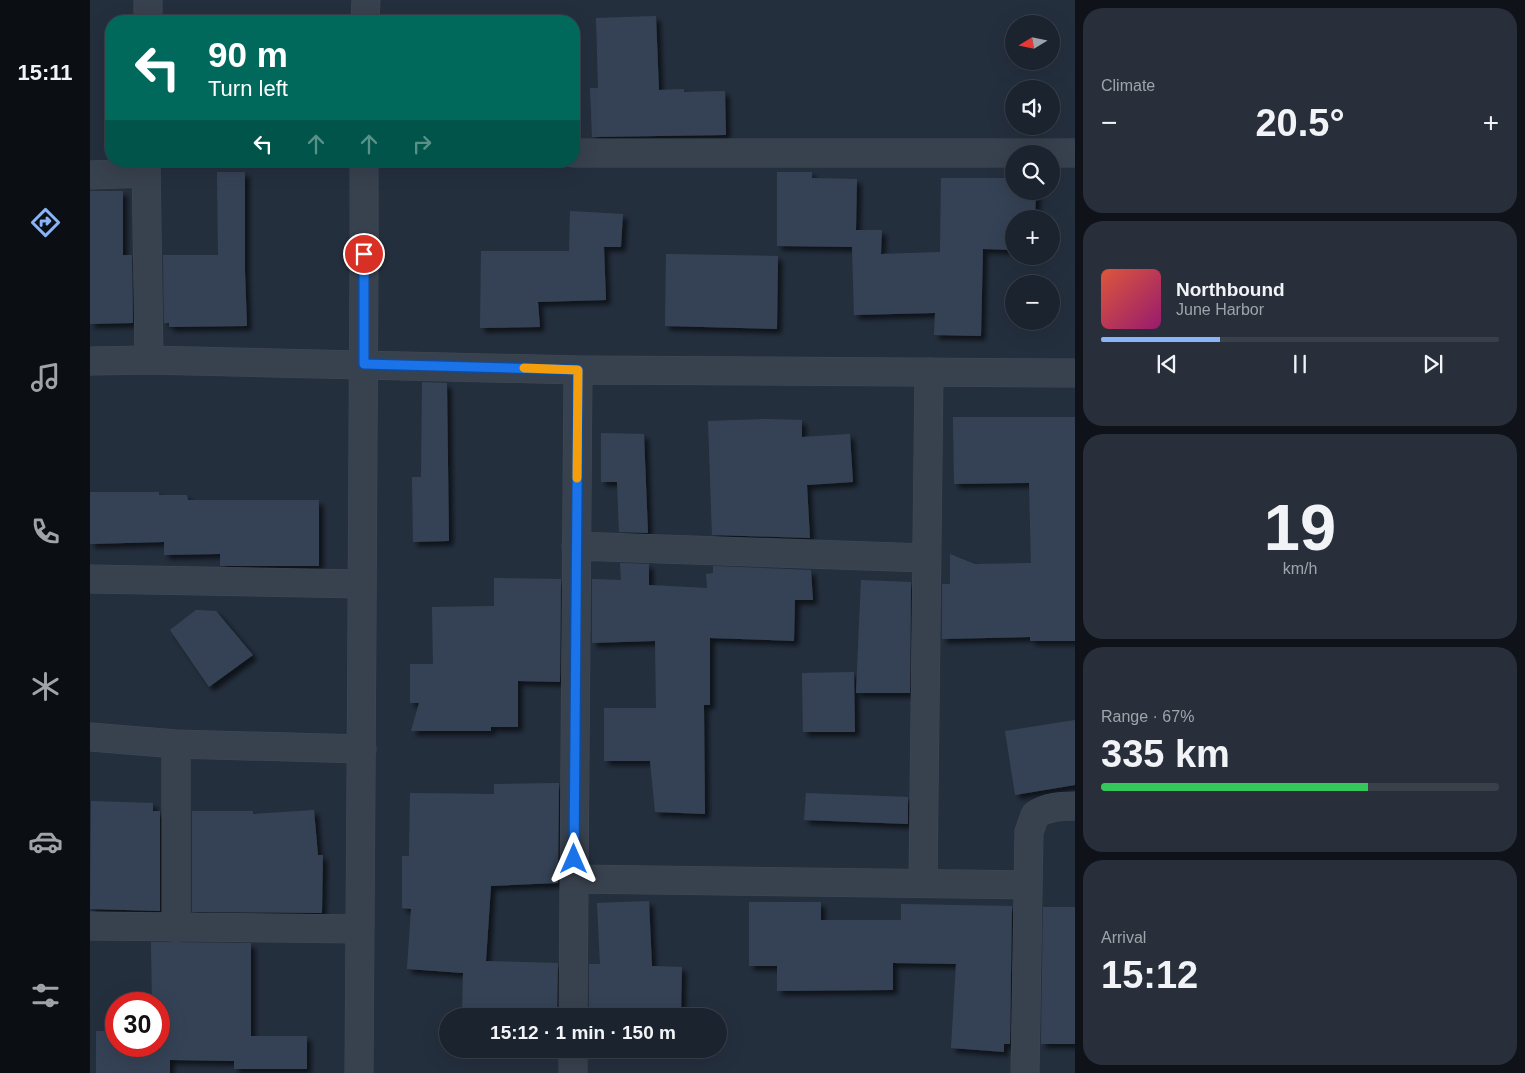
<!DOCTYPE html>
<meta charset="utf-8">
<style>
body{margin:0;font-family:Helvetica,sans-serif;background:#282f3a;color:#f1f3f6;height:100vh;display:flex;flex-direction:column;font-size:19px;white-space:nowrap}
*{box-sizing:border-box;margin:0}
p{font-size:16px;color:#a0a4aa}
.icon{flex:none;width:28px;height:28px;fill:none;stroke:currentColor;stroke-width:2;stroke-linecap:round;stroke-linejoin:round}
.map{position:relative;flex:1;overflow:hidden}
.side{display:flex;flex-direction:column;gap:8px;padding:8px;background:#0f1319;width:450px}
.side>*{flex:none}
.guide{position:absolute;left:15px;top:15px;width:475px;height:152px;border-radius:20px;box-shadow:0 5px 20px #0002,0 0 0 1px #39404a;background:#00695c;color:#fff;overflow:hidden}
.needle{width:32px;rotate:260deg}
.buttons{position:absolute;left:915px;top:15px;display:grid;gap:10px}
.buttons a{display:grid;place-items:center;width:55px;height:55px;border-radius:50%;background:#1b232e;box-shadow:0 5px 20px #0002,0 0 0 1px #39404a;font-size:25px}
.speed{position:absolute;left:15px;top:992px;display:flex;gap:10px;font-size:25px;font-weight:700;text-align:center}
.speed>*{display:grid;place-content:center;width:65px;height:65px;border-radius:50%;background:#1b232e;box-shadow:0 5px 20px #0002,0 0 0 1px #39404a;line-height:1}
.speed .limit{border:8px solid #d22;background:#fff;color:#111}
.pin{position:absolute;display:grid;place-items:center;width:42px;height:42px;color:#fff;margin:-21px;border:2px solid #fff;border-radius:50%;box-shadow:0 1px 5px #0007}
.me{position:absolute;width:55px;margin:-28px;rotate:0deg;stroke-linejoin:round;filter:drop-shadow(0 0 4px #0008)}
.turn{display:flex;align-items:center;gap:18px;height:105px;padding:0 20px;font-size:22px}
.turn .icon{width:65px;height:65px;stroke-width:2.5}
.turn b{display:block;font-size:35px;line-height:42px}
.lanes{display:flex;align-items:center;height:48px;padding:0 20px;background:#0003;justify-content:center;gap:25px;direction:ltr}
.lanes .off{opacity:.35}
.big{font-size:38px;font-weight:600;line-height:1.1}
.side .widget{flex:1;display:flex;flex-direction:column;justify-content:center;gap:8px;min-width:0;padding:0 18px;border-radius:20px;background:#282f3a}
.side .dial{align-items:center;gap:0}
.dial b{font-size:65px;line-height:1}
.song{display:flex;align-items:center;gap:15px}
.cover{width:60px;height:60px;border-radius:8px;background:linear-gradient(135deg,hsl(10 70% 55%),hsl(320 70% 35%))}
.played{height:5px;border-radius:2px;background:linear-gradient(90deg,#8ab4f8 30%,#39404a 30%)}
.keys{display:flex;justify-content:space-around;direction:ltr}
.heat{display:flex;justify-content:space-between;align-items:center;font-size:28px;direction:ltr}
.charge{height:8px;border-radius:4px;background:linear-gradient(90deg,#34c759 67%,#39404a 0)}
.trip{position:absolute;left:349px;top:1008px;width:288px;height:50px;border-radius:25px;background:#1b232e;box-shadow:0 5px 20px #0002,0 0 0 1px #39404a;font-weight:600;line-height:50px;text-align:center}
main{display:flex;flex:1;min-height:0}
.dock{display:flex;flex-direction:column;width:90px;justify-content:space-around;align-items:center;background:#0b0e12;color:#a0a4aa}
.dock .icon{width:35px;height:35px}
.dock .current{color:#8ab4f8}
.dock b{font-size:22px;color:#f1f3f6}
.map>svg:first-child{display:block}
</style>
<main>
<nav class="dock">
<b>15:11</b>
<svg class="icon current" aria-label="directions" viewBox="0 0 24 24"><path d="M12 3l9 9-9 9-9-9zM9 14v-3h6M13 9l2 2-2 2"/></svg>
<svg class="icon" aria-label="music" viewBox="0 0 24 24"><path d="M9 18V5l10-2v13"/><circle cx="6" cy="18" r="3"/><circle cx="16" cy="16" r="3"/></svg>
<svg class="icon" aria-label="phone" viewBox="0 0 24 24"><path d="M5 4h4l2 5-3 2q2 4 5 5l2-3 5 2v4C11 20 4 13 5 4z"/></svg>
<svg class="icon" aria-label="climate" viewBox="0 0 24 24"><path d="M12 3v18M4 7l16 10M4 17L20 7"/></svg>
<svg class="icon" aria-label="car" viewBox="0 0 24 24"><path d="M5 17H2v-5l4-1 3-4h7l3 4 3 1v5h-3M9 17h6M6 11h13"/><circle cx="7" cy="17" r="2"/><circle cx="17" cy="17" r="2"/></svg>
<svg class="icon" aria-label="filters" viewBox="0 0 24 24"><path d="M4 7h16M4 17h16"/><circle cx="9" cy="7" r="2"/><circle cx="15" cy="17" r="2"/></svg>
</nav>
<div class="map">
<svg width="985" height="1073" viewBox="0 0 985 1073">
<defs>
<filter id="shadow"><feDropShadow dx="4.5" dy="4.5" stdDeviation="2.5" flood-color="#0009"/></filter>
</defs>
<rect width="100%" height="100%" fill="#242f3e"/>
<path fill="#364354" filter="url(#shadow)" d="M566 16 569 90 594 89V92L635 91 636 135 502 137 500 88H508L506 18Z
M127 172H155V272L157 326 79 327V323H74L73 255H128Z
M687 172H722V178L767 179 766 230H792L791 254 850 252 851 178H924V191H946L945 219H924V250L893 249 891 336 844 335 845 313 764 315 762 247 687 246Z
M0 191H33V255H42L43 323 0 324Z
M480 211 533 214 531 247H514L516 300 448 302 450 327 390 328 391 251H479Z
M576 254 688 256 687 329 575 326Z
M332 382 357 383 359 541 323 542 322 477H331Z
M863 417H985V641H940V637L852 639V584H860V554L885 564 941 563 939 483 864 484Z
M676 419 712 420V437L760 434 763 482 717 485 720 538 622 535 618 421Z
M511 433 554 434 558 533 529 532 527 482H511Z
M0 492H69V495H97L98 500H229V566H130V554L74 555V542L0 544Z
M530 563 559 564V585L617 588 616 574 623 573V566L721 570 723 600H705L704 641 620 638V705H614L615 814 565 812 560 761H514V708H566L565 641 502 643V579L531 580Z
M404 578 471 579 470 682 428 681V727H401V731H321L329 703H320V664H343L342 607 404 606Z
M771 580 821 582 820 693H766Z
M106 610 126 611 163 655 119 687 80 630Z
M764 672 765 732H713L712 673Z
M985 720V785L925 795 915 731Z
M469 783 468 883 401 886 396 961 468 963 467 1014H419V1016L372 1015 373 973 317 969 321 909 312 908V856H319L320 793 404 794V784Z
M716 793 818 797V824L714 820Z
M1 801 63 803V811H70V911L0 909Z
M224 810 228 855H233L232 913 102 912V811H163V814Z
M559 901 562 966 592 967 591 1016 499 1015V964H510L507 903Z
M659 902H731V920H811V904L922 906 920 1044H914V1052L861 1048 866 964 803 963V990L687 991V966H659Z
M953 907H985V1044H951Z
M61 942 161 943V1036H217V1069H144V1061L80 1060V1073H6V1031H26V1046H69V1004H62Z"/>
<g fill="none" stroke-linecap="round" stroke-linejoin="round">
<defs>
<path id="minor" d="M58 21V0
M275 21 276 0
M484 153H985
M56 161 59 360
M0 175 56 173
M0 361 59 360 488 370 985 373
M486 546 836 558
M0 579 271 584
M0 737 86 744 272 749
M86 744V928
M484 879 938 885
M833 883 839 372
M0 926 269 929
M483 1016 488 370
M269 1073C270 769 275 465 274 161
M483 1073V1049
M935 1073 939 832 945 815C957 807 970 806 985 806"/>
</defs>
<use href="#minor" stroke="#414a57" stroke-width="29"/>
<use href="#minor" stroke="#38414e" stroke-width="28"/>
</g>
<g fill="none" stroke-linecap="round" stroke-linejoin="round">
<defs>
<path id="route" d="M274 254V364L488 370 484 859"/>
</defs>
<use href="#route" stroke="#114b97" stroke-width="12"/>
<use href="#route" stroke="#1a73e8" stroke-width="9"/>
<path stroke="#f59e0b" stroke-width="9" d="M434 368 488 370 487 478"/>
</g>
</svg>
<div class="buttons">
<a><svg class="needle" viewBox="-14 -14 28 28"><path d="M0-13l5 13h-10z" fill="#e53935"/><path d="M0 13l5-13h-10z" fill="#a0a4aa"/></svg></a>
<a><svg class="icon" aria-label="sound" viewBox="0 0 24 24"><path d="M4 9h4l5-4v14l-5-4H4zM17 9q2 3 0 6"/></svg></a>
<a><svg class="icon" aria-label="search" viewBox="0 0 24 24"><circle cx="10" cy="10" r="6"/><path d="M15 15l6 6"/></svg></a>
<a>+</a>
<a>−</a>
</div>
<div class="speed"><div class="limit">30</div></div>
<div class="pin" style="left:274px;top:254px;background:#d93025"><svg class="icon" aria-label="arrive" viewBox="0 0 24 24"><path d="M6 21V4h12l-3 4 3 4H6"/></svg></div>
<svg class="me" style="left:484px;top:859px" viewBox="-20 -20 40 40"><path d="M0-17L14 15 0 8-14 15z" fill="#1a73e8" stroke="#fff" stroke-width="4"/></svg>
<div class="trip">15:12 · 1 min · 150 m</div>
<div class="guide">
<div class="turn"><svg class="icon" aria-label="left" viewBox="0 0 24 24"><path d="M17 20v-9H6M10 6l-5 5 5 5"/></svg><div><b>90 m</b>Turn left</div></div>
<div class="lanes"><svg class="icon" aria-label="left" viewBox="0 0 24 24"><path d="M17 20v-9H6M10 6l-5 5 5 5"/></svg><svg class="icon off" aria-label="ahead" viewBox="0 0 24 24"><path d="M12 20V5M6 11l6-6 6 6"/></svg><svg class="icon off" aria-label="ahead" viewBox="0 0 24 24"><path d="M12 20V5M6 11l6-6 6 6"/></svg><svg class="icon off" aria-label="right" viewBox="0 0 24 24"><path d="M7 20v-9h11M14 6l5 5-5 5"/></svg></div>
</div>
</div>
<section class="side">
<div class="widget"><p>Climate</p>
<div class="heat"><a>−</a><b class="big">20.5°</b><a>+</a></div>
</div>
<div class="widget">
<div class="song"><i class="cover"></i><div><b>Northbound</b><p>June Harbor</p></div></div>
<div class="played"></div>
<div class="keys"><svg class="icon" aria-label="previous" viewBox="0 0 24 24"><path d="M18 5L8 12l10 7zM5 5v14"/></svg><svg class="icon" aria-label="pause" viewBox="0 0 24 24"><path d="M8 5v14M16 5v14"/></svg><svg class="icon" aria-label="next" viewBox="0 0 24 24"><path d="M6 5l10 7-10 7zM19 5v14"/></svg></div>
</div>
<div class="widget dial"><b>19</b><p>km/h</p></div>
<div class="widget"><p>Range · 67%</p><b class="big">335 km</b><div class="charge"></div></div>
<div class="widget"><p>Arrival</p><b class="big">15:12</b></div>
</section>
</main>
